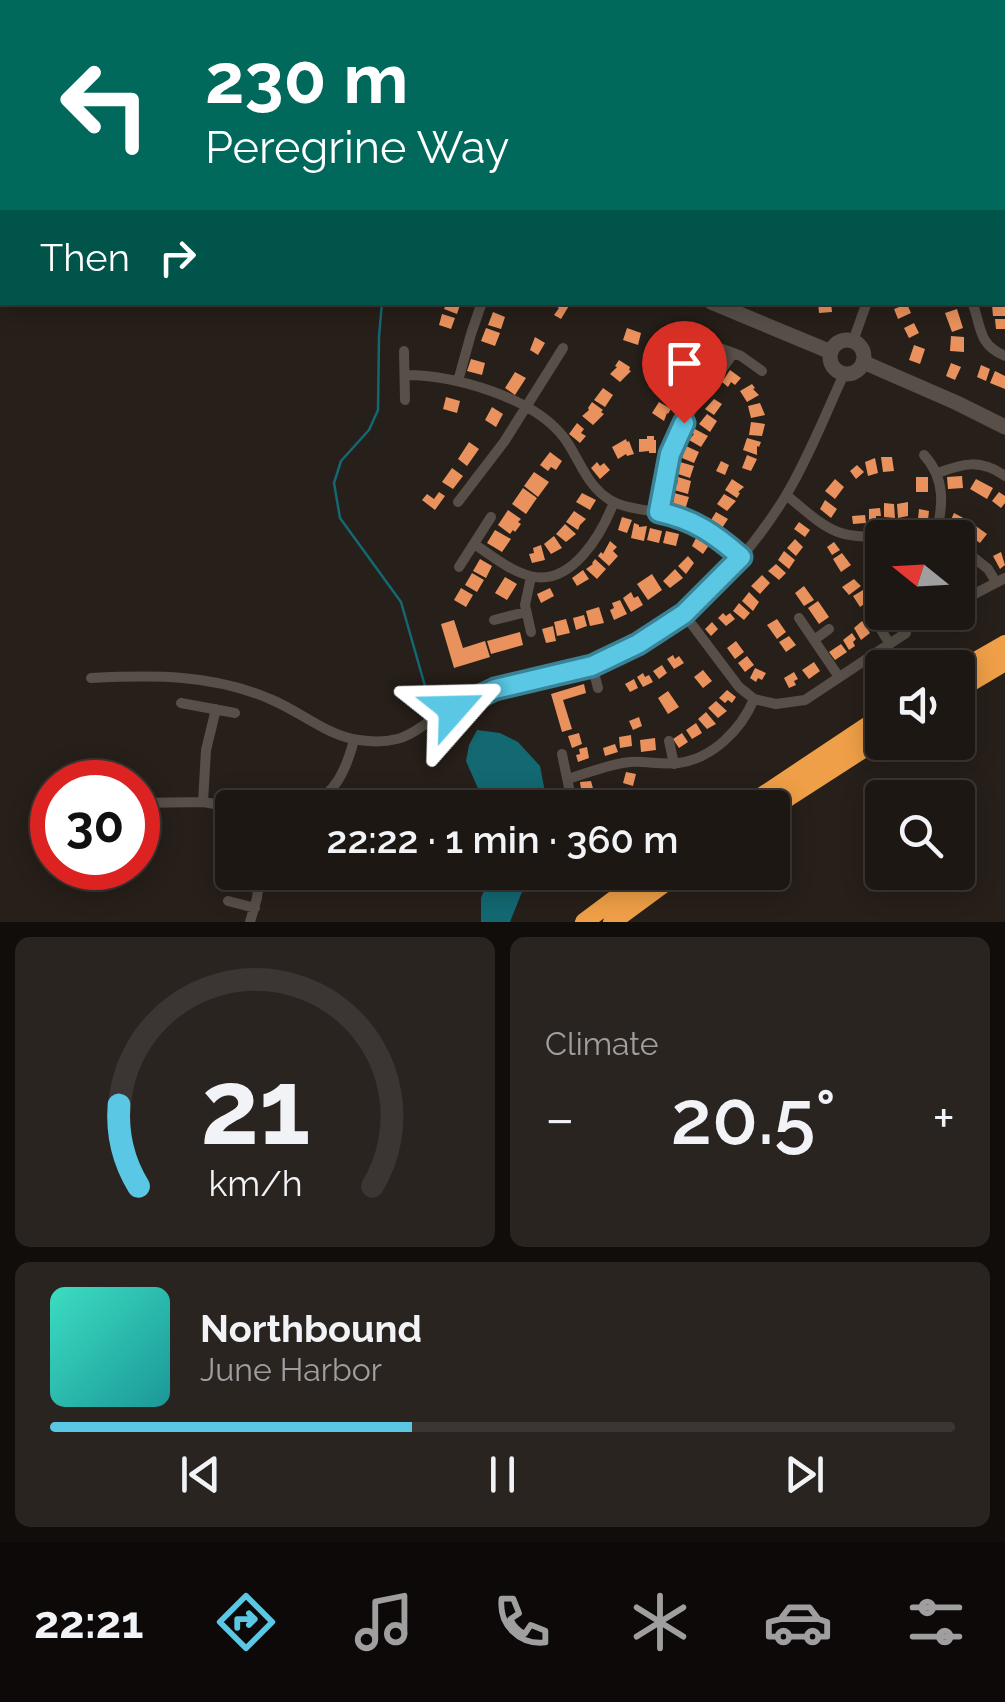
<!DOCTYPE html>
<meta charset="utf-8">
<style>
body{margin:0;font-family:Raleway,sans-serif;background:#2a2421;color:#f1f3f6;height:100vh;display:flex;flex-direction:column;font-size:38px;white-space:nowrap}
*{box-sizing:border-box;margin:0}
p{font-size:32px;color:#a09fa0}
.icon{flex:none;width:55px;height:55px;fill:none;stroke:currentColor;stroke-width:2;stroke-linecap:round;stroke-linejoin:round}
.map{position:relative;height:922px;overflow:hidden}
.details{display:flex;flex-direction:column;gap:15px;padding:15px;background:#100d0a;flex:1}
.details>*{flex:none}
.guide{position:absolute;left:0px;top:0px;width:1005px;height:305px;box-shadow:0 5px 25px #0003,0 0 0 2px #3b3633;background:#00695c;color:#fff;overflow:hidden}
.needle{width:65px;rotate:288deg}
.fabs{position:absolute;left:865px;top:520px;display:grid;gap:20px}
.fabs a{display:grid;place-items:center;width:110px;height:110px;border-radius:10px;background:#1d1713;box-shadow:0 5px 25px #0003,0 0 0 2px #3b3633;font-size:50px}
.speed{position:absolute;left:30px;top:760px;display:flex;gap:20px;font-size:50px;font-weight:700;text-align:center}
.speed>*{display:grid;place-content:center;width:130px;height:130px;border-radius:50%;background:#1d1713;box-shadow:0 5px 25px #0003,0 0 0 2px #3b3633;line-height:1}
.speed .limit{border:15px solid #d22;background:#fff;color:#111}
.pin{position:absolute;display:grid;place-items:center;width:85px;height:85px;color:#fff;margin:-102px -42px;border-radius:50% 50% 50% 0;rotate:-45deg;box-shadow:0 0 10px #0007}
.pin .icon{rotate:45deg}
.me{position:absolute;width:110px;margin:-55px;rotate:65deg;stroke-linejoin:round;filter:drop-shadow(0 0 8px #0008)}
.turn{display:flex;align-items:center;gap:35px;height:210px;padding:0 40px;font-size:45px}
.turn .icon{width:130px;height:130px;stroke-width:2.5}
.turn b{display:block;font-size:70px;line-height:85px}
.then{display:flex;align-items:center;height:95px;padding:0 40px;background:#0003;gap:20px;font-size:38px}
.big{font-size:75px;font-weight:600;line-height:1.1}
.details .card{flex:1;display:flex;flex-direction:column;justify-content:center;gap:15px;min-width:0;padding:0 35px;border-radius:15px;background:#2a2421}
.details .dial{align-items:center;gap:0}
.dial svg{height:260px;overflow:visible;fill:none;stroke:#3b3633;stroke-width:7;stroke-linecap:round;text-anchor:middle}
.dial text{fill:#f1f3f6;stroke:none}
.song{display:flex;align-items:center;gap:30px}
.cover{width:120px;height:120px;border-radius:15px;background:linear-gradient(135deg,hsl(170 70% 55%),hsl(180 70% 35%))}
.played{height:10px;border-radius:5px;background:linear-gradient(90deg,#5ac8e5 40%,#3b3633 40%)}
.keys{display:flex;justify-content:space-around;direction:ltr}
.heat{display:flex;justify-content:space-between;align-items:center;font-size:55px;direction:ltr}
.details .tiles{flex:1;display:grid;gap:15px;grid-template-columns:1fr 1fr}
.card:last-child{grid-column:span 2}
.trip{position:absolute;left:215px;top:790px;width:575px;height:100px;border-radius:10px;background:#1d1713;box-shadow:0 5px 25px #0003,0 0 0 2px #3b3633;font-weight:600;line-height:100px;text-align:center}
.tab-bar{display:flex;height:160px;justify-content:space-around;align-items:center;background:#0c0908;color:#a09fa0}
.tab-bar .icon{width:70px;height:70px}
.tab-bar .on{color:#5ac8e5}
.tab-bar b{font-size:45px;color:#f1f3f6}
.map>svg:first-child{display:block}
</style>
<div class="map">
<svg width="1005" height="922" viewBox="0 0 1005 922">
<rect width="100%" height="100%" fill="#271f19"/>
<path fill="#136872" d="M477 730 500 733 518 742 540 766 548 807H486L466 761 469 745Z
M491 873H534L526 882 510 922H481V898Z"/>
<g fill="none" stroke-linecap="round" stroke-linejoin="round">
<path stroke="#136872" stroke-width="2.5" d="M382 302 379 337 378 410 369 430 341 461 334 483 340 518 401 602 431 707"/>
</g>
<path fill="#ea925d" d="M447 302H461L457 314 444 309Z
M549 302H567L570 304 561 319 554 315 559 308Z
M818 302H831L832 312 819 313Z
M907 304 911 313 898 319 894 309Z
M992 305H1005V316H993Z
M957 309 963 328 952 332 945 313Z
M493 312 505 317 501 329 488 325Z
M442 314 455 318 451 329 439 325Z
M995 319H1005V329H996Z
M914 323 919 333 909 338 904 328Z
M486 328 500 333 495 346 481 341Z
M627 328 641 333 638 345 623 340Z
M951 336 964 337V352L950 351Z
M535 337 545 343 538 355 530 350Z
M654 341 659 343V345L669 346 665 359 662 358 661 361 648 353Z
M914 345 925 349 920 364 909 360Z
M674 348 679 349 678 351 686 352 681 366 669 361Z
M697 356 708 363 701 376 694 372 696 367 692 365Z
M471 359 485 363 482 375 467 371Z
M619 360 630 367 629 370 631 371 620 382 610 374 617 367 615 366Z
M951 363 961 367 955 380 946 376Z
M981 365 990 369 986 381 977 377Z
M730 370 741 378 735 385 731 382 728 387 722 382Z
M995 371 1005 376V389L990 383Z
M515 372 526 378 515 395 505 388Z
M752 384 755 388 753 389 759 395 747 402 740 391Z
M603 388 613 395 605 407 594 400Z
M674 390 682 396 674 407 662 398 667 391 671 394Z
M446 397 460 401 457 413 443 409Z
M714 399 722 404 714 415 705 409Z
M592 402 603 410 601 412 604 414 593 425 582 416 589 410 588 408Z
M659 402 671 409 668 414 667 413 664 421 652 413Z
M760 403 765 415 751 418 748 406Z
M492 407 503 414 496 427 485 420Z
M707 414 717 421 710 432 699 424Z
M751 422 765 424 762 436 749 435Z
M577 423 584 429 581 433 586 436 580 443 569 434Z
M695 429 708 436 701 447 689 440 694 434 692 433Z
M647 436H654V440H656V453H649V451L639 452V439H647Z
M747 438 761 442 759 447 757 446V455L743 450Z
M626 439 627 442 629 441 634 454 627 456 626 454 618 459 612 447Z
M469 442 479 449 467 466 458 459Z
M686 446 699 452 694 463 682 458Z
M550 452 562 461 556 470 551 467 548 471 540 465Z
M747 455 757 459 751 471 742 468Z
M881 457H892L894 471 883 472Z
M875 458 878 473 868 476 865 462Z
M721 461 729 465 725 475 716 471Z
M597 462 600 466 604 463 610 470 600 479 591 468Z
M680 462 694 466 690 478 678 474Z
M857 465 864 472 856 479 850 471Z
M452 468 463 476 453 489 442 482Z
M534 472 549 482 538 497 524 486Z
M962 476 963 488 948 489 947 477Z
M678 477 691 481 688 494 674 490 675 485H677Z
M916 477H928V492H916Z
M732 479 744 487 738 492 740 493 737 498 725 490Z
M835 479 844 487 835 499 825 491Z
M976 479 993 488 987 499 970 489Z
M523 488 537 498 526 514 512 504Z
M439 492 445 496 435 510 422 500 427 494 434 499Z
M999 492 1005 496V503L1001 508 992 501Z
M582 493 596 500 590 510 576 502Z
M674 493 689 497 685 510 671 506 672 501 674 502Z
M724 494 736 501 727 511 717 504Z
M825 500 837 509 831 518 820 509Z
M908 502V516L898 518 897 504Z
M884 503 894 504 895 518 884 517Z
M880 508 881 516H876V521H869V509Z
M919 509 929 511 928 520 918 519Z
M508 510 521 519 518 522 521 524 515 532 513 530 510 534 498 525Z
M574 511 586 519 580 525 578 530 566 522Z
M716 512 728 519 722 528 711 520Z
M954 513 969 521 964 531 949 524Z
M865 515 866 523 853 524 852 516Z
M622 517 632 520 627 533 618 530Z
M799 522 810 530 805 537 794 529Z
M634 523 639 525V527L647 526 644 541 631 538Z
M565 524 576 534 566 542 556 534Z
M973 524 987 534 980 543 967 534Z
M650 528 662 531 659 543 647 540Z
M495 530 511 539 502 552 487 543Z
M666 531 679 534 676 546 663 543Z
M554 536 562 548 551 554 544 544Z
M696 538 709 545 703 554 692 546Z
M795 539 803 547 796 556 787 548Z
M610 541 617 547 613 551 618 556 609 566 598 556 601 552 603 554Z
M834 542 840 550 832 555 827 547Z
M876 544 877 553H864V545Z
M541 545 545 560 532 563 529 554 534 553 533 548Z
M784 551 795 560 789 569 778 560Z
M1001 552 1005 565 1000 569 993 556Z
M842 553 851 565 841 572 833 559Z
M688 556 694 563 686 574 678 566Z
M480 559 492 566 486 578 473 571Z
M595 559 606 569 597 579 586 569 593 564 592 563Z
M776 564 786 573 779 580 768 571Z
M970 566 974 573 970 575 972 579 966 582 961 572Z
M675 569 683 578 670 588 663 581Z
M583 570 589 579 577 586 572 578Z
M472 573 484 580 477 592 465 585Z
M652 574 662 590 648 600 637 584Z
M762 575 770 583 760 594 751 586Z
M505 577 517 584 507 600 495 593Z
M854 579 861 586 849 595 842 587Z
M804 586 814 600 804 606 795 593Z
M461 588 473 595 466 607 454 600Z
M550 588 554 596 541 603 537 594Z
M863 590 870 600 860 607 853 596Z
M631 592 634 598 638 596 643 605 631 612 623 598Z
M749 592 759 602 753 611 742 601Z
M620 600 627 614 614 620 610 610 614 608 612 603Z
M818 601 829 617 819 624 808 608Z
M739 603 750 613 744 620 733 611Z
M599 607 604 623 590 626 586 611Z
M893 612 898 622 886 629 881 620Z
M723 613 726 616 730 613 735 619 726 626 718 618Z
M584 615 587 626 576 630 573 618Z
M566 619 570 633 557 636 554 622Z
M777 619 786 632 777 639 767 625Z
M454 620 463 648 485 641 490 657 454 668 441 624Z
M862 621 870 633 861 640 854 628Z
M712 622 718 629 711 636 705 629Z
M553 626 556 641 546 643 542 629Z
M520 632 523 645 491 654 487 641Z
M852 633 856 639 853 642 855 646 849 650 843 640Z
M789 636 796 645 786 652 779 642Z
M736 641 744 652 735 659 727 648Z
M841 644 847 652 835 660 829 652Z
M673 655 675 659 679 656 684 663 674 669 667 659Z
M747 656 754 665 745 672 738 663Z
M814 662 820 671 809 679 802 670Z
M662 665 667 673 659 679 653 671Z
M755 668 766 673 762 680 758 678 756 682 750 678Z
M703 670 712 681 703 688 694 677Z
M794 672 798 679 794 681 796 685 789 688 784 678Z
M643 673 645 677 649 675 653 682 643 687 637 677Z
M634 679 638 688 630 692 625 684Z
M584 684 586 693 563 700 572 729 562 732 551 694Z
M727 690 736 697 732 703 728 700 725 703 719 698Z
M668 691 679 707 668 714 658 698Z
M716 701 727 711 718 718 708 708Z
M706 712 716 724 707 729 698 719Z
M639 717 642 726 633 730 629 721Z
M696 723 702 733 692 739 686 730Z
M579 733 582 744 572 748 568 736Z
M682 733 688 742 679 748 673 739Z
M631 735 632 746 620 748 619 737Z
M655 738 656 750 641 752 640 740Z
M615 744 618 752 605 756 603 748Z
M587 747 589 758 578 762 576 755 580 754 579 749Z
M626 772 636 774 633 786 623 783Z
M591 781 594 792 586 793 585 789H581L580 782Z
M612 795 620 805 617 808H609L605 801Z"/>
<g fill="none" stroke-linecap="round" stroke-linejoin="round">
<path stroke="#574f48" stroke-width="10" d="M861 0 864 2
M139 2 140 0
M271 2 272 0
M362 2 363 0
M421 2 422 0
M686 2 687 0
M1002 208H1005
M972 302C982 327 977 344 1005 356
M699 340 741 356 762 371
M853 341 867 302
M404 351 405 400
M405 375C454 375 534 397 565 439 580 460 586 485 610 500 628 510 650 510 669 514 699 521 719 538 741 557
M458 381 471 334 482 302
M924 455C946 479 943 506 936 535
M938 473C964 463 981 459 1005 476
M786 495C803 508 819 525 838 532 871 544 908 527 942 538
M458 502 504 442 563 348
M659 512C664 477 671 443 690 413 703 392 720 374 733 353
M474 544C491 555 510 571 530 576 572 587 602 533 614 502
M958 545 988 569 996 582
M459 567 491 517
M531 577 525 605 531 632
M965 599 1005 578
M684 614 739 687 754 699 776 704 805 700 906 633
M799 618 839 677
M494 620 526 612
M880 628 889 643
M814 640 829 629
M592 665 598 688
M91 678C154 675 212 674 270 699 300 711 327 736 359 740 372 742 385 742 397 739 410 736 419 728 430 721 450 710 470 699 491 690 524 678 561 677 594 665 675 634 740 570 785 497 808 459 825 415 844 374
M181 703 235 713
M669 741 674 764
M562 754 573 807
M568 779C588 773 609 764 630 762 646 761 662 765 678 763 712 759 741 730 754 699
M116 782V770
M331 791 343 808
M203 802 206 750 216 709
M138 803 203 802 237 808
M306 808C336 794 346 770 354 740
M228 901 255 908
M250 922 257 898 260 872"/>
<path stroke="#574f48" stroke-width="15" d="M52 0 59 2
M711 302 831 352
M830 357a17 17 0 1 1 34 0a17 17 0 1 1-34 0Z
M863 362 957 403 1005 427"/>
<path stroke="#ef9f47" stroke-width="18" d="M958 671 1005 644
M958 690 1005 662
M744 808 882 716
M772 808 882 737
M584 922 651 872
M612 922 680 872"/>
</g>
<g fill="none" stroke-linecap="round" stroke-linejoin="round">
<defs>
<path id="route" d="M453 709 495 689 592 666 638 644 684 614 741 557C715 534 693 519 659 512L670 454 684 423"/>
</defs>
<use href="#route" stroke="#3a8295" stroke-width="25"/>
<use href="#route" stroke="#5ac8e5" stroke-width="18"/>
</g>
</svg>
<div class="fabs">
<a><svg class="needle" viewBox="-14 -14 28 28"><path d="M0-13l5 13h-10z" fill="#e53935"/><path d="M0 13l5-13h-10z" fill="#a09fa0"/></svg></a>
<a><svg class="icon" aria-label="sound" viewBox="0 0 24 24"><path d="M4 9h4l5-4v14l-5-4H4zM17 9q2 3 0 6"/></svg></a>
<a><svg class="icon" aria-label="search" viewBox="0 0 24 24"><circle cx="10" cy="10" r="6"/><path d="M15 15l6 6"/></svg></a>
</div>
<div class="speed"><div class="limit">30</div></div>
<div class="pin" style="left:684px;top:423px;background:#d93025"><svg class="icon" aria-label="arrive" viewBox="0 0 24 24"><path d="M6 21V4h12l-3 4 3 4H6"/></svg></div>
<svg class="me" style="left:453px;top:709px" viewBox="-20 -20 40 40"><path d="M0-17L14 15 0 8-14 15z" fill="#5ac8e5" stroke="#fff" stroke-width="4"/></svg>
<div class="trip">22:22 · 1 min · 360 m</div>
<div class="guide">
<div class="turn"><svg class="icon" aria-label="left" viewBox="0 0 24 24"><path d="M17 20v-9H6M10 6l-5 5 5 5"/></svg><div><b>230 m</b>Peregrine Way</div></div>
<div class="then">Then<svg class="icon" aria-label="right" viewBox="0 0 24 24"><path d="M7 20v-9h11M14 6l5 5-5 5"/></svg></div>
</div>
</div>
<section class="details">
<div class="tiles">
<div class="card dial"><svg viewBox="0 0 100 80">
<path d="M14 69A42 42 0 1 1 86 69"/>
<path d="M14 69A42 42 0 0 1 8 44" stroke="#5ac8e5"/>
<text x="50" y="56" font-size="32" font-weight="700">21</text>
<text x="50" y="72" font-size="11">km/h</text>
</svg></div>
<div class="card"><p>Climate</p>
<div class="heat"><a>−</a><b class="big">20.5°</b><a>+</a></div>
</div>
<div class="card">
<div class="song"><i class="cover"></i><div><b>Northbound</b><p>June Harbor</p></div></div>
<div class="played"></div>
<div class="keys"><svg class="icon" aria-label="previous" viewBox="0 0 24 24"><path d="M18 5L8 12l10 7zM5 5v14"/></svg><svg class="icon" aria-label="pause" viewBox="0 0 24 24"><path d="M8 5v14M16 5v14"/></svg><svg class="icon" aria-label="next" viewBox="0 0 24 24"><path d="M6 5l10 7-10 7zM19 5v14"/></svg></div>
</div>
</div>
</section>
<nav class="tab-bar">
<b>22:21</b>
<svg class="icon on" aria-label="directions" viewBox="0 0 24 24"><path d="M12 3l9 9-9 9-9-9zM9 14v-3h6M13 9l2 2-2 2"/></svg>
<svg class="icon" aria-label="music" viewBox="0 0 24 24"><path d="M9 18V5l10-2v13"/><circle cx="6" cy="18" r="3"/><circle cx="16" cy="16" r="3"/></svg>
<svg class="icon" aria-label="phone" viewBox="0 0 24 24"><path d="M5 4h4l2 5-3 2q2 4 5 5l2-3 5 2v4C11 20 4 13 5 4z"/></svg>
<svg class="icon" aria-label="climate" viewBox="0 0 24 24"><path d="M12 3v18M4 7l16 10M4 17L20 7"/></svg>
<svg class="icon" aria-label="car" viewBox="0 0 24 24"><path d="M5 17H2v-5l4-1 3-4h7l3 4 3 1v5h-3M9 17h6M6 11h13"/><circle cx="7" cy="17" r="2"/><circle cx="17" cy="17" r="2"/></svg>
<svg class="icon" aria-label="filters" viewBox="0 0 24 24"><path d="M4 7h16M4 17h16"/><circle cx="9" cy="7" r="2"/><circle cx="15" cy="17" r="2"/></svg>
</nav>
